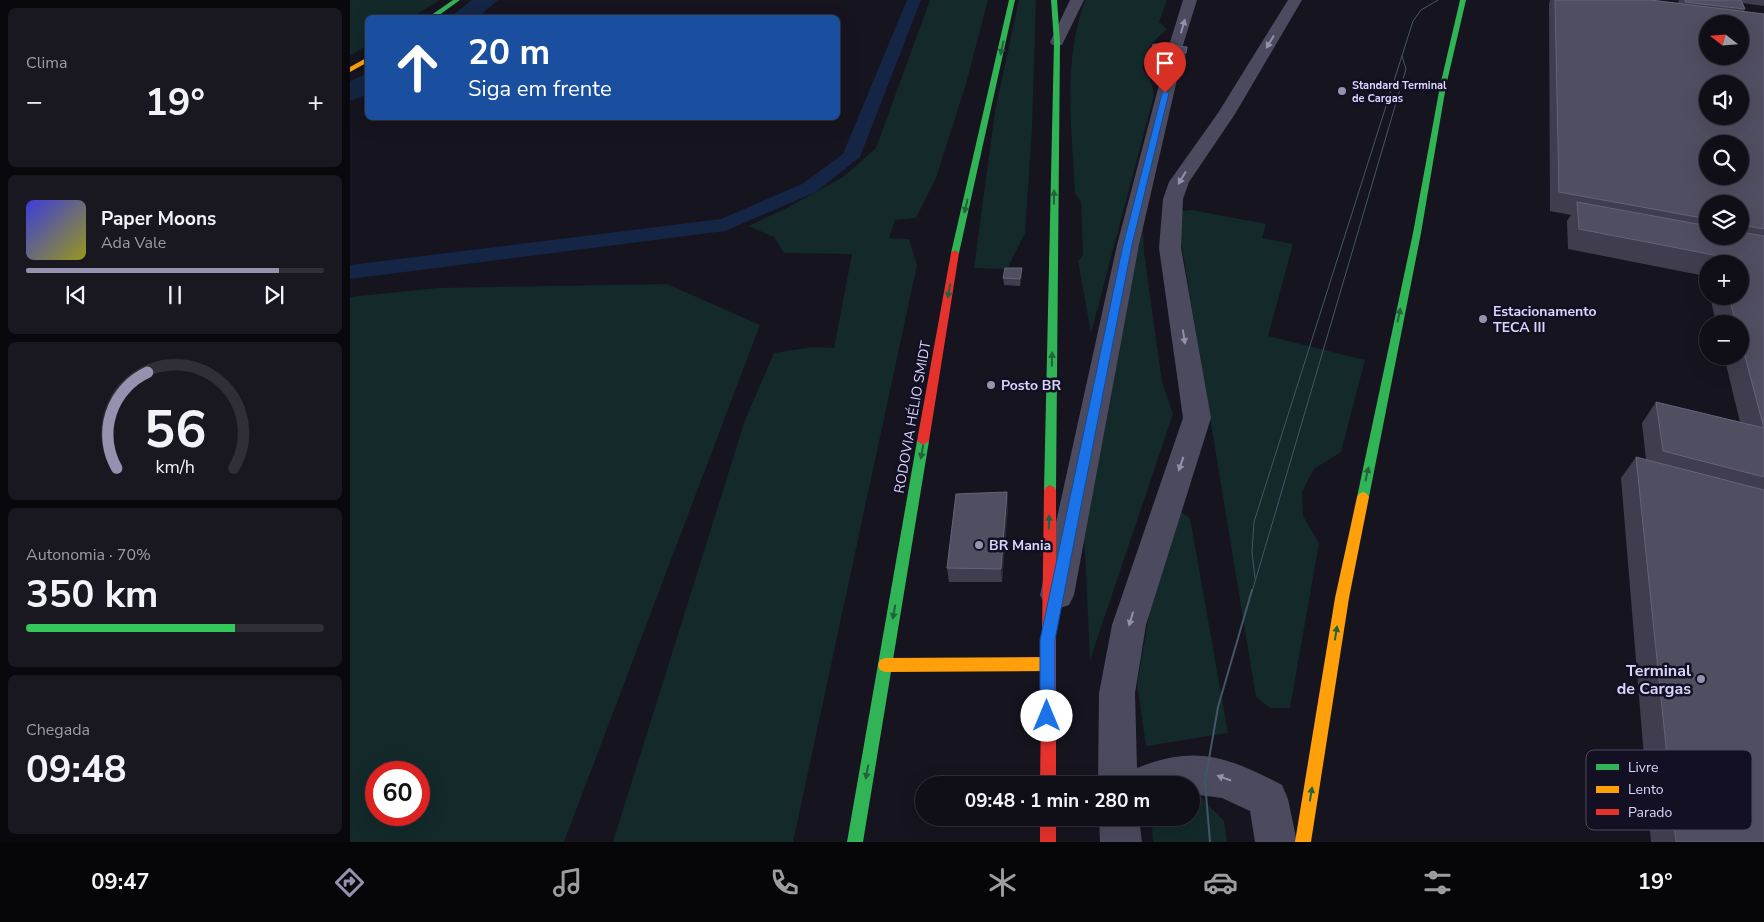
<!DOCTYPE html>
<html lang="pt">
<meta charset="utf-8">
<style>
body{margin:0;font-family:"Nunito Sans",sans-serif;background:#191820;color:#f1f3f6;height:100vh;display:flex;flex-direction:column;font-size:19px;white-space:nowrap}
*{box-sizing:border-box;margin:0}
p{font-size:16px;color:#9c9ca1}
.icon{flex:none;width:28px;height:28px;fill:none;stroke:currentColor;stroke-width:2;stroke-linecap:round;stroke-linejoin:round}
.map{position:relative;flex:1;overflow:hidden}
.sheet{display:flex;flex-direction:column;gap:8px;padding:8px;background:#09080d;width:350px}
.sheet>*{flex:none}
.guide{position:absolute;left:15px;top:15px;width:475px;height:105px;border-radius:8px;box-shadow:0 5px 20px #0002,0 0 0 1px #302f36;background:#1a4fa0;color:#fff;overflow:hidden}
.needle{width:32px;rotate:287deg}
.controls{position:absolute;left:1349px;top:15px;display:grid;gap:10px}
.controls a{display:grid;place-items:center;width:50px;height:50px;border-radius:50%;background:#100f17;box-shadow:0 5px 20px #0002,0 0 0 1px #302f36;font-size:25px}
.speed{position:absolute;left:15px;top:761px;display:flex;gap:10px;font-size:25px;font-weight:700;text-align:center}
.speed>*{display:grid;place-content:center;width:65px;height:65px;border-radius:50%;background:#100f17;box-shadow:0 5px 20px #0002,0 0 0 1px #302f36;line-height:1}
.speed .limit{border:8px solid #d22;background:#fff;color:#111}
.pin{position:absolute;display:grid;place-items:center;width:42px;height:42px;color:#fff;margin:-51px -21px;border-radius:50% 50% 50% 0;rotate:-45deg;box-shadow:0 0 5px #0007}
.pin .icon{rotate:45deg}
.me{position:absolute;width:55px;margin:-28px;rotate:0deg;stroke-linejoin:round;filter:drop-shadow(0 0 4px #0008)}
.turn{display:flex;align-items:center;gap:18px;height:105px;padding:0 20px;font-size:22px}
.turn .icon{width:65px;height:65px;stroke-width:2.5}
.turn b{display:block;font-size:35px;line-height:42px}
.big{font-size:38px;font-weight:700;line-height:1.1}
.sheet .widget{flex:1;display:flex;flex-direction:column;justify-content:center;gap:8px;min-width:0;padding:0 18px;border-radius:8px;background:#191820}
.sheet .dial{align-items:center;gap:0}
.dial svg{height:130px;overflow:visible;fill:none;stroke:#302f36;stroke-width:7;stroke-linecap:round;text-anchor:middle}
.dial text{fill:#f1f3f6;stroke:none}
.song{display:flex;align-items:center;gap:15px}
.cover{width:60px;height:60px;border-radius:8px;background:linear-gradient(135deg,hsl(240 70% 55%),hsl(60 70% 35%))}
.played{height:5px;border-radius:2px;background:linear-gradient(90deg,#9591af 85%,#302f36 85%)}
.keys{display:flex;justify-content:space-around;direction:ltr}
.heat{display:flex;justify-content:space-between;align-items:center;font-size:28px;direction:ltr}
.charge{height:8px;border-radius:4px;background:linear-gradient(90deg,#34c759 70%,#302f36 0)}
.trip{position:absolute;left:565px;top:776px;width:285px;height:50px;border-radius:25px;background:#100f17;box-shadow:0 5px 20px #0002,0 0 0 1px #302f36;font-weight:700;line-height:50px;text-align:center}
.tab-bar{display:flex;height:80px;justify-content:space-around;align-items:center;background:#060609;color:#9c9ca1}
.tab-bar .icon{width:35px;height:35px}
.tab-bar .selected{color:#9591af}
.tab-bar b{font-size:22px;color:#f1f3f6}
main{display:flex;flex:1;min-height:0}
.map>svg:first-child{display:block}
</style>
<main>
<section class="sheet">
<div class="widget"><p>Clima</p>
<div class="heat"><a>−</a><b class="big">19°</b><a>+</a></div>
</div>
<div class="widget">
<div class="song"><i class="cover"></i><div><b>Paper Moons</b><p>Ada Vale</p></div></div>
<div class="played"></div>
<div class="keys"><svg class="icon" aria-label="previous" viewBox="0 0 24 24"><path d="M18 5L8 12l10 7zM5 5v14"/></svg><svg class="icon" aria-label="pause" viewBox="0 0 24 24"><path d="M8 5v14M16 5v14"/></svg><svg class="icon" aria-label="next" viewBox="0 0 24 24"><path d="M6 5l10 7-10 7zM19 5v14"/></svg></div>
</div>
<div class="widget dial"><svg viewBox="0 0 100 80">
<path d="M14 69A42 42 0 1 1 86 69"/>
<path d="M14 69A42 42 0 0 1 33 10" stroke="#9591af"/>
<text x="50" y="56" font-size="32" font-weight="700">56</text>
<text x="50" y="72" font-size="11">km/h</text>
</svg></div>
<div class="widget"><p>Autonomia · 70%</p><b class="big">350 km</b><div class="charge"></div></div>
<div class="widget"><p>Chegada</p><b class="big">09:48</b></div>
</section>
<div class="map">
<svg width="1414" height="842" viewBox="0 0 1414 842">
<rect width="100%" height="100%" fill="#16141f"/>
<path fill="#13292a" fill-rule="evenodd" d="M0 0H90L62 17 18 18 17 45 0 56Z
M580 0H638L616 84 586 178 566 218 545 220 539 238 559 239 567 265 443 842H263L395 420 424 353 462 347 484 348 502 254 434 253 424 237 398 226 433 210 493 177 526 148Z
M669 0H686L682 128 675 233 657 269 624 268 645 111Z
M735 0H817L809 22 817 29 802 43 792 68 801 82 804 95 741 333 728 261 733 255 731 202 725 193C722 126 712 65 735 0Z
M842 210 916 224 912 238 943 244 918 336 1015 360 991 452 964 469 952 492 953 516 969 543 940 708H920L906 697 827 217 831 211Z
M793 227 794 252 812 382 823 414 740 660 733 508Z
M317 284 410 325 214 842H0V297L87 288ZM26 772H69V815H26Z
M831 512 840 518 878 733 796 746 787 684 800 610Z
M850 796 874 821 877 842H803L802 826 807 818H841V797Z"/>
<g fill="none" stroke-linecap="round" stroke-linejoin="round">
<path fill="#142545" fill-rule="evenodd" d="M557 0H571L510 157 466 192 375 231 0 279V265L371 219 452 184 493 154Z"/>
<path fill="#142545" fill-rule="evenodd" d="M122 0H148L127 18H99Z
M18 73V94L0 101V81Z"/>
<path fill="#4b4a5e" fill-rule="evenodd" d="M720 0H734L712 45H702L700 42Z
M833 0H847L830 55 832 58 789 245 724 595 719 605 707 609 695 605 690 595 767 245 816 58 819 55 817 52Z
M938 0H952L885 114 839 182 833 199 831 248 861 418 796 625 785 693 787 768C846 744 878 757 932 785L938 799 947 842H905L900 811 872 798 841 794V785H748L749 693 762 625 833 418 809 248 813 199 819 182 868 113Z
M749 818H789L792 842H750Z"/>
<path fill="#30b455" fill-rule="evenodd" d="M103 0H110L85 18H77Z
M659 0H665L609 253 605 256 601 253Z
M701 0H707L710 42 706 490 704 493H696L694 490 704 42Z
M1110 0H1116L1096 86 1071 233 1019 497 1017 500H1009L1007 497 1063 233 1090 86Z
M573 437 579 441 513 842H497L567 441Z"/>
<path fill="#ff9f0a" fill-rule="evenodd" d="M18 57V62L0 72V67Z
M1013 492 1017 494 1019 497 999 598 961 842H945L985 598 1007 497 1009 494Z
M697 657 702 659 704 664 702 669 697 671 535 672 530 670 528 665 530 660 535 658Z"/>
<path fill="#e5322d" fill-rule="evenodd" d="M605 250 609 253 579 441 573 445 567 441 601 253Z
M700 485 704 487 706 490V785H690L694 490 696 487Z
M690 818H706V842H690Z"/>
<path stroke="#445766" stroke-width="1" d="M905 578 902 552 904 522 1063 21 1071 10 1088 0
M902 592 1056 69 1052 56"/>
<path stroke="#445766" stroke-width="2" d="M860 842 855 782 868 707 902 590"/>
</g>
<path fill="#403d4e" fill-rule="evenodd" d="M1200 0H1301L1328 3 1329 0H1414V6L1392 3 1395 9 1394 11 1414 14V842H1301L1271 478 1286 457 1296 460 1292 423 1306 402 1390 422 1374 356H1390V324H1366L1360 296H1390V264H1358V286L1355 276 1218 249 1217 221 1221 215 1200 211 1199 4ZM1358 204H1390V236H1358Z
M837 47 835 59 800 56 801 50Z
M672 275 670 286 654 285 653 278Z
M657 492 658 506 652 582H599L597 568Z"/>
<path fill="#282633" d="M672 268V275L670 286V279Z
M657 492 658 506 652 582 651 569Z"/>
<path fill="#504e61" stroke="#666379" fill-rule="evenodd" d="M1205 0H1301L1414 14V229L1390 225V204H1358V219L1209 192ZM1358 24H1390V56H1358ZM1358 84H1390V116H1358ZM1358 144H1390V176H1358Z
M1335 0H1391L1395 9 1335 2Z
M803 44 837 47 836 53 801 50Z
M1227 202 1358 226V236H1390V232L1414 236V477L1313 451 1306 402 1414 428 1390 338V324H1386L1379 296H1390V264H1371L1369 256 1229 229Z
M655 268H672L670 279 653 278Z
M1286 457 1414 490V842H1326Z
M657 492 651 569 597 568 606 494Z"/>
<defs><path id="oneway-solid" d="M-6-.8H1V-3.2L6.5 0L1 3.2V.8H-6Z" transform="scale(1.25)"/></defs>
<g fill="#9290ad">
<use href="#oneway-solid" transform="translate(833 26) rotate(-74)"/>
<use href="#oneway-solid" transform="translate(920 42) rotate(121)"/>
<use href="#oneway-solid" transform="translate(832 178) rotate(121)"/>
<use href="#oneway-solid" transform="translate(834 337) rotate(81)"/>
<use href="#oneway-solid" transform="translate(831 464) rotate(109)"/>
<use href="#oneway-solid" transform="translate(781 619) rotate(107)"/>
<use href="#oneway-solid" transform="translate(874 778) rotate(-161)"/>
</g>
<g fill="#22623c">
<use href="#oneway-solid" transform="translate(652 48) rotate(102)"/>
<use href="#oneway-solid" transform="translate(704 197) rotate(-89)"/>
<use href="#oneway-solid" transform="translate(616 206) rotate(103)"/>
<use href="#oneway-solid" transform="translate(599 291) rotate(100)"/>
<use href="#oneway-solid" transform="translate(1049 315) rotate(-78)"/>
<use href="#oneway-solid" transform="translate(702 359) rotate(-89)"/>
<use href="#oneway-solid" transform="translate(572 452) rotate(100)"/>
<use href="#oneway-solid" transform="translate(1017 474) rotate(-78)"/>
<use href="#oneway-solid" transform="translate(699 522) rotate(-89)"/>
<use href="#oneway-solid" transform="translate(544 612) rotate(100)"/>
<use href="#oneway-solid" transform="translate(986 633) rotate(-81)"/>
<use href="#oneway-solid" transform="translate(517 772) rotate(100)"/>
<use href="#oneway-solid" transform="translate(961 794) rotate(-81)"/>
</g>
<path fill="#1a73e8" stroke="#114b97" d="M815 91 819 93 782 245 705 640V716L703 721 697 724 692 721 690 716V640L773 245 812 93Z"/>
<g fill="#9591af" stroke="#131023" stroke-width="2">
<circle cx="992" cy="91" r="5"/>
<circle cx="1133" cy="319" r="5"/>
<circle cx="641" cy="385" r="5"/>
<circle cx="629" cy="545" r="5"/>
<circle cx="1351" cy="679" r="5"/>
</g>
<g text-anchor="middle" stroke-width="5" stroke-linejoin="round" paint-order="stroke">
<g font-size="11" font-weight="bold" fill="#dad5fc" stroke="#131023" text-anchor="start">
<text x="1002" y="89">Standard Terminal<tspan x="1002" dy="13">de Cargas</tspan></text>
</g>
<g font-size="14" font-weight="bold" fill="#dad5fc" stroke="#131023" text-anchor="start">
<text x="1143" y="316">Estacionamento<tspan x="1143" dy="16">TECA III</tspan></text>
<text x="651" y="390">Posto BR</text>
<text x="639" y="550">BR Mania</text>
</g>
<g font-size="14" fill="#dad5fc" stroke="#131023">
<text transform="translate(562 417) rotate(-80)" y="5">RODOVIA HÉLIO SMIDT</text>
</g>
<g font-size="16" font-weight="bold" fill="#dad5fc" stroke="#131023" text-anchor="end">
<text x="1341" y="676">Terminal<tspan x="1341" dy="18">de Cargas</tspan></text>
</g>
</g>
<rect x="1236" y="750" width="166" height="80" rx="8" fill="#131023" stroke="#4f4b64" stroke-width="1"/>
<rect x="1246" y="764" width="23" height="6" fill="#30b455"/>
<rect x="1246" y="786" width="23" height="7" fill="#ff9f0a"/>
<rect x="1246" y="809" width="23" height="6" fill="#e5322d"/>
<g font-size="14" fill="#dad5fc">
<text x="1278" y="772">Livre</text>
<text x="1278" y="794">Lento</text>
<text x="1278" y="817">Parado</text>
</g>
</svg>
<div class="controls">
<a><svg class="needle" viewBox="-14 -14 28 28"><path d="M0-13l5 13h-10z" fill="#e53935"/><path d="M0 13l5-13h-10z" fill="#9c9ca1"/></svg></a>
<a><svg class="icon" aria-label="sound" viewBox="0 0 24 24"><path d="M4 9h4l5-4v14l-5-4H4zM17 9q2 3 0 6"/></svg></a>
<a><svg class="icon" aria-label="search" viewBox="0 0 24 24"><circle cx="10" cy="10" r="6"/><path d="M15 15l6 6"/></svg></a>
<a><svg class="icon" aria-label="layers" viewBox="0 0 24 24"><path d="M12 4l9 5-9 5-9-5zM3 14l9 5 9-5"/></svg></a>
<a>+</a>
<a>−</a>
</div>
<div class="speed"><div class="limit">60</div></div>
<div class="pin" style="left:815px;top:93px;background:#d93025"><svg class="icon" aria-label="arrive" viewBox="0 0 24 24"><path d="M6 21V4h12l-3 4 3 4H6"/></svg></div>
<svg class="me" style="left:697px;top:716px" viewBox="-20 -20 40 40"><circle r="19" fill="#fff"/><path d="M0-13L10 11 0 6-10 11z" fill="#1a73e8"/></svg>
<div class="trip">09:48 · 1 min · 280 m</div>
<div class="guide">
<div class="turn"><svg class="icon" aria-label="ahead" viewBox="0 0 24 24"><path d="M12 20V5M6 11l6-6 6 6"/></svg><div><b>20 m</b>Siga em frente</div></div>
</div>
</div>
</main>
<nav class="tab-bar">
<b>09:47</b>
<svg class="icon selected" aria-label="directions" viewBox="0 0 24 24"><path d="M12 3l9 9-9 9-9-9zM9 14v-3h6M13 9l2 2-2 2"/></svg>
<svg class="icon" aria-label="music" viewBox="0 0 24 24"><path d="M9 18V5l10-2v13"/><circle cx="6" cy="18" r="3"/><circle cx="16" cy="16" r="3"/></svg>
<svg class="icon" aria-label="phone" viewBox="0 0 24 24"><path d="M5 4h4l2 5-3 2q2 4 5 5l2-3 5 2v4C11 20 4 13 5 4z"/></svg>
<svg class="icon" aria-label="climate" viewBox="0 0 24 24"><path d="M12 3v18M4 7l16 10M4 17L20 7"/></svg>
<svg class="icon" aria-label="car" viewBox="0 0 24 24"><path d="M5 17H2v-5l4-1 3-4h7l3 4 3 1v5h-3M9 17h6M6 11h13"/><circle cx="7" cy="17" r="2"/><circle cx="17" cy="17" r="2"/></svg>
<svg class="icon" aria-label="filters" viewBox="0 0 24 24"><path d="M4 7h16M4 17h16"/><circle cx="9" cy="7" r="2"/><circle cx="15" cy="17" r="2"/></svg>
<b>19°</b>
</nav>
